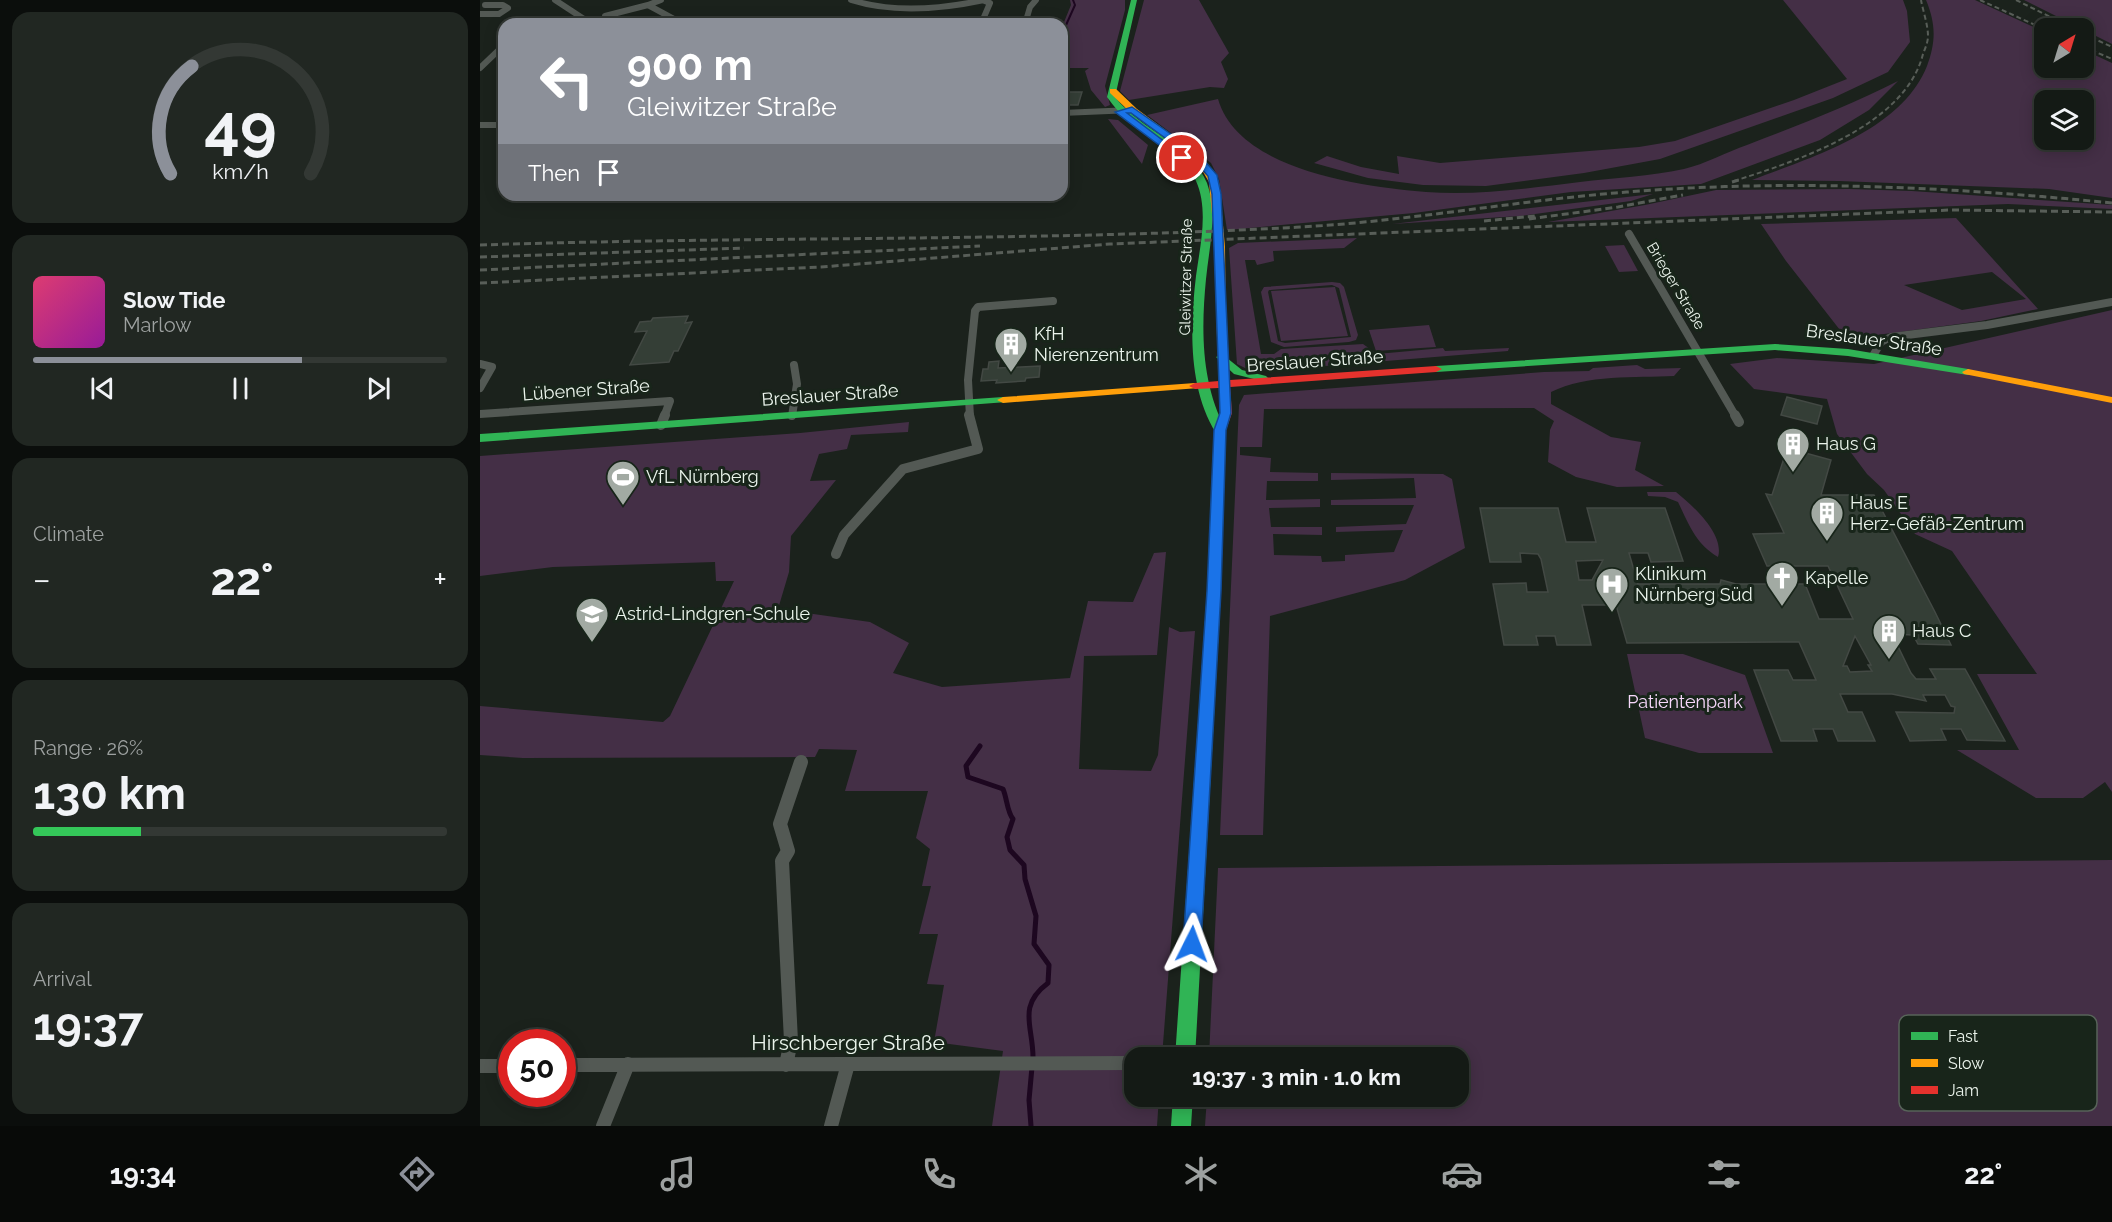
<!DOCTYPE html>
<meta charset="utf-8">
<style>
body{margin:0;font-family:Raleway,sans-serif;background:#212722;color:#f1f3f6;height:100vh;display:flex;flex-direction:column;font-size:22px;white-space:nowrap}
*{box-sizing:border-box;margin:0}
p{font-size:20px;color:#9da1a0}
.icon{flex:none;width:33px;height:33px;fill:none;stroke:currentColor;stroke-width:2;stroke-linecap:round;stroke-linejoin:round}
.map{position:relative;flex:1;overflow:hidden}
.details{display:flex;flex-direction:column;gap:12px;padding:12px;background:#0b0e0c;width:480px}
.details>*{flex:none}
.banner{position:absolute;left:18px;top:18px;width:570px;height:183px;border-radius:18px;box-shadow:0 3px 15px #0003,0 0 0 2px #333834;background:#8c9099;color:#fff;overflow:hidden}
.needle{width:39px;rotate:38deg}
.buttons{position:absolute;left:1554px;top:18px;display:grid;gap:12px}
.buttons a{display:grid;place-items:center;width:60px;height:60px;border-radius:12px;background:#141a15;box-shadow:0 3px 15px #0003,0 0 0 2px #333834;font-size:30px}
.speed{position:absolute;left:18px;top:1029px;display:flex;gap:12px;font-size:30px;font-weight:700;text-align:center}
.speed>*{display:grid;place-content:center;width:78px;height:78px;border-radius:50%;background:#141a15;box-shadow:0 3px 15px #0003,0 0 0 2px #333834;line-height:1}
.speed .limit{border:9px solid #d22;background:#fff;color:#111}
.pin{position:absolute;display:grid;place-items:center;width:51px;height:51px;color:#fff;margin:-26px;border:3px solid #fff;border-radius:50%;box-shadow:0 2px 6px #0007}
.me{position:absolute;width:66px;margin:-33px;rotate:3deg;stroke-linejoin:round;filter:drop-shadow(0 0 4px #0008)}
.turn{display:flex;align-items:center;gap:21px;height:126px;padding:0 30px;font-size:27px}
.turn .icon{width:78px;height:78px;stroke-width:2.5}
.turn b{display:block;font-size:42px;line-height:51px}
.then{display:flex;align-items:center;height:57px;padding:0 30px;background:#0003;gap:12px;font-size:22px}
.big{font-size:45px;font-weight:700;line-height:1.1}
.details .tile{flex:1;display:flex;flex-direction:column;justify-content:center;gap:9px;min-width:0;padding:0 21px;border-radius:18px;background:#212722}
.details .dial{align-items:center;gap:0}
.dial svg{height:156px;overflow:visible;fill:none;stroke:#333834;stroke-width:7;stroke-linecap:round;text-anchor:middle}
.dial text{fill:#f1f3f6;stroke:none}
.song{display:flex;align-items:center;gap:18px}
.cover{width:72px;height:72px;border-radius:9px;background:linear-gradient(135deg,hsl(340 70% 55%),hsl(300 70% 35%))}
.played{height:6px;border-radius:3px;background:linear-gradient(90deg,#8c9099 65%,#333834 65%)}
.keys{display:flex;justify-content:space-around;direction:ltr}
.heat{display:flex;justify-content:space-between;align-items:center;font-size:33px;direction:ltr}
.charge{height:9px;border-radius:4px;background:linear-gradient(90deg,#34c759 26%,#333834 0)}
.trip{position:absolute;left:644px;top:1047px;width:345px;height:60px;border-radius:18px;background:#141a15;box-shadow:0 3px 15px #0003,0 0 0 2px #333834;font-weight:700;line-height:60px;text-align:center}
.menu{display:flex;height:96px;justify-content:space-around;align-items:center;background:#080a08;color:#9da1a0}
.menu .icon{width:42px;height:42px}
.menu .on{color:#8c9099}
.menu b{font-size:27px;color:#f1f3f6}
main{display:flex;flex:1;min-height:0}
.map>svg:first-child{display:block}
</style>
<main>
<section class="details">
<div class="tile dial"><svg viewBox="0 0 100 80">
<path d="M14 69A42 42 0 1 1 86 69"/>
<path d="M14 69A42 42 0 0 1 25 14" stroke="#8c9099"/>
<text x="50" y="56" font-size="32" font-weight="700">49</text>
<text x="50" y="72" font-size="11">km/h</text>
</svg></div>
<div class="tile">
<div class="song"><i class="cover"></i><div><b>Slow Tide</b><p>Marlow</p></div></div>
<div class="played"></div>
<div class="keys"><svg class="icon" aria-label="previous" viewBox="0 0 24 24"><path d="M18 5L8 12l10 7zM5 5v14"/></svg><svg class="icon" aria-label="pause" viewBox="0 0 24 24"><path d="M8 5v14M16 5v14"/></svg><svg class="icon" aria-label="next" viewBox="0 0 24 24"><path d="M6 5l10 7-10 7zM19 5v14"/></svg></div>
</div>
<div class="tile"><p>Climate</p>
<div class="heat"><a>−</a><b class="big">22°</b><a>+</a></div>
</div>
<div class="tile"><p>Range · 26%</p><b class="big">130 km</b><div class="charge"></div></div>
<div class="tile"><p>Arrival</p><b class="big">19:37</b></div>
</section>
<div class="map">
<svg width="1632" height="1126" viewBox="0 0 1632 1126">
<rect width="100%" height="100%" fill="#1b221c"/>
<path fill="#442f46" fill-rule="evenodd" d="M590 0H645V10L625 86 630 105 625 107 611 90 605 71 609 68H582V27L591 5Z
M664 0H719L749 53 741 62 748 79 744 88 730 87 649 100 640 91Z
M1303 0H1423L1427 11 1430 42 1408 72 1353 98 1180 159 1104 173 1006 186 943 185 888 178 834 163 847 156 881 167 919 174 917 156 960 163 1159 147 1195 141 1314 100 1367 79Z
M1446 0H1495L1564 32V68H1604V50L1632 63V198L1569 189 1359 181 1272 180C1332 157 1421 131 1447 66 1456 42 1456 24 1446 0ZM1564 100H1604V140H1564Z
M1544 0H1632V44Z
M1418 81 1389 110 1340 140 1221 184 1091 192 934 213 747 230 739 179 731 163 667 115 738 99C759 171 882 186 946 192 997 196 1050 188 1100 182 1134 178 1170 176 1204 169 1225 164 1247 152 1267 145 1319 125 1369 106 1418 81Z
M628 119 638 120 668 145 662 164Z
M1369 189 1432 191 1632 205V209L1528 204 1068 222 1165 205 1236 190Z
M1173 194 1151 201 1040 216 912 224Z
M1476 218 1558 309 1501 321 1367 339 1306 261 1281 224ZM1512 272 1546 299 1482 310 1424 285Z
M877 238 864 248 793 251 794 261 777 265 775 260H765L781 354H794L801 349 883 344 897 354 963 348 965 351 1029 348 1028 351 783 371 769 370 757 364 749 248 758 243Z
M1144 245 1158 271 1139 272 1125 246Z
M852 282 860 283 864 287 878 335 876 340 869 342 804 347 791 342 781 292 784 287ZM852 285 859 288 871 337 805 343 798 341 788 292 789 290Z
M855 287 868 336 801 341 791 291Z
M1632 310V792L1625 782 1603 798H1556L1477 750H1539L1497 674H1557L1472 551 1435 534 1404 490 1387 474 1357 434 1347 399 1274 389 1250 364 1297 358 1394 364Z
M949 325 956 347 896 351 889 330Z
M1157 365 1165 369 1201 368 1194 376C1155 378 1107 374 1071 392V404L1131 437 1161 442 1155 470 1184 486 1137 487 1096 477 1068 462 1070 430 1074 421 1054 408 784 409 782 447H760V455L791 458 790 472 838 473V481H787L786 500 840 499V507L789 508 791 527H842V535L793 534 794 555 841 556 842 562 865 561V555L914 552 923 530 856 532V527L926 524 934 505H851V500L936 498 934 478 851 480V473L963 474 972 479 985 548 925 580 790 616 783 835H740L759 405 764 395 1064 372 1109 371 1113 368Z
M429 422 428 432 371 435 367 449 339 454 330 481 356 480 311 536 309 572 298 609 390 622 429 643 413 673 462 687 590 678 608 601 653 602 674 553 686 552 677 655 604 656 599 769 671 771 678 755 689 627 700 632 715 631 682 1057 654 1058V1096L679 1097 677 1126H512L523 1051 454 1042 464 985 447 984 458 934H439L451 886H442L450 849 436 838 448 791H365L377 750 339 749 335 757 43 758 0 755V706L183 722 190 716 254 581H236L235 562 73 567 0 576V456L320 433Z
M1167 492H1196C1212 505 1245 534 1238 557 1216 544 1209 525 1198 502L1185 497 1168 496Z
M1147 654H1203L1265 675 1293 753H1219L1165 738Z
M1632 860V1126H725L727 1097 978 1096V1058L729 1057 738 868Z"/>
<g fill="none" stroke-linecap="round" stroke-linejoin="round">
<path stroke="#1d0720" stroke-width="2" d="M582 34 595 5 593 0"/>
<path stroke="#1d0720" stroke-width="5" d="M500 746 486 766 488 777 523 789C527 798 527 812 533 819L527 837 530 850 544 865 545 879 556 916 554 944 569 965 568 983C536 1007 554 1027 553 1060
M551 1126 549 1100 552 1067"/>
</g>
<path fill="#343e36" stroke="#434944" stroke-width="1.5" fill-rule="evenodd" d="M582 92H602L598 105H582Z
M208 316 205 323 212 322 198 351H194L189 362 150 365 167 331 155 332 160 322 171 321 173 318Z
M519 361 518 368 560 366 559 377 546 378 545 381 516 383 517 380 501 381 503 369H508L509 362Z
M1307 397 1342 406 1337 424 1301 415Z
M1318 451 1351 460 1341 495H1394L1455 612 1471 645 1438 644 1433 635 1412 634 1431 673 1436 679H1456L1450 669H1485L1525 741 1487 740 1481 729H1461L1466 740 1430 741 1416 712 1474 713 1475 707 1471 706 1465 695H1443L1446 701 1412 694H1360L1368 712H1382L1395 741H1358L1353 729H1333L1337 741H1301L1274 670H1308L1313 680H1336L1319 642 1147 643 1136 605H1102L1111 645H1077L1075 636H1056L1058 645H1024L1013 584 1046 583 1047 592H1068L1061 559 1058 554 1040 553 1041 562H1010L1000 508H1078L1086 542H1116L1107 508H1185L1203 561 1171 562 1168 553H1149L1158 584H1240L1241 580 1256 584H1325L1339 619H1373L1348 566H1287L1273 534 1304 533 1286 494 1292 495 1306 452ZM1123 560 1112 580H1099L1096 561ZM1375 636 1391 665H1388L1392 671 1370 672 1367 666H1363Z"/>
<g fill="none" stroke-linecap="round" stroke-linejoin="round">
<path stroke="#535954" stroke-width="6" d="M75 0 104 19 92 24
M181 0 168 5 203 24
M371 0C412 13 462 9 504 0
M0 14H19L28 8 23 5H5
M125 16 168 5
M501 24 510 3 502 0
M545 24 550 7 556 0
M0 68 24 45
M582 113 652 110
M0 125H24"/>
<path stroke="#535954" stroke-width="8" d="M1149 234 1256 417
M1394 354 1401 342 1411 337 1507 325 1632 302
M0 364 12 367 0 388
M0 414 190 401 184 417
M312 416 317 384 314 365
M490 417 488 380 495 311 498 307 573 301"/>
<path stroke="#535954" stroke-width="10" d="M1255 415 1259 422
M181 425 185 415
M356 554 364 535 423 469 498 449 489 415"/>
<path stroke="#535954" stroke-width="14" d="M82 1065 654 1063
M306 1065 311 1041 302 861 308 851 300 824 321 762
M0 1066H32
M123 1126 148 1064
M351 1126 368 1064"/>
<path fill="#30b455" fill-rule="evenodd" d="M651 0H657L635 97C660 130 712 145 727 183 738 213 729 248 726 279 721 330 721 384 746 430L740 434 736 433C708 388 710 327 716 276 720 246 729 210 716 181 704 154 674 142 651 124 642 116 634 107 627 97Z
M1295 344 1368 349 1488 369 1494 372 1488 375 1368 356 1295 350 956 372 950 369 956 366Z
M742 354 762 370 786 376 788 378 782 381 754 374 736 357Z
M523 397 527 398 529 400 527 402 0 442V434Z
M738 478 744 482 741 591 715 1058H695L727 591 732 482Z
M693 1096H713L711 1126H691Z"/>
<path fill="#ff9f0a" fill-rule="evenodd" d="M630 89H636L657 109 723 158 739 182 745 247 746 339H738L737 337 735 247 729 182 717 162 651 113 630 93Z
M1488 369 1632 397V403L1484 374 1482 372Z
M715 383 721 386 719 388 523 403 517 400 523 397Z"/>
<path fill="#e5322d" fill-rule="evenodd" d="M742 334 747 337 750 380 956 366 962 369 956 372 750 387 752 413 746 430 744 482 738 486 732 482 734 430 740 413 739 388 715 389 709 386 715 383 739 381 737 337Z"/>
<path stroke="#585e58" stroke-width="2" stroke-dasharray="5 3" stroke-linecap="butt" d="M1500 0 1564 29
M1536 0 1593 28
M1604 34 1632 47
M1604 47 1632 59
M1254 181C1317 161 1425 126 1443 54 1445 49 1448 42 1448 36 1448 25 1443 11 1441 0"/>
<path stroke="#585e58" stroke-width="3" stroke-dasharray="7 4" stroke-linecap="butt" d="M1252 182 1259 180
M1049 219 1138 207 1203 195
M1004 221 1055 216
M0 245C274 236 548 242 821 227 931 221 1039 200 1148 192 1309 179 1471 187 1632 203
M0 257 264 248
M0 270 500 246
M0 283 341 267 630 244 1471 210 1632 212"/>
</g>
<path fill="#1a73e8" stroke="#114b97" stroke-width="1.5" d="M652 107 718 153 737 175 741 194 751 413 746 430 741 591 721 944 718 950 712 953 705 950 703 944 727 591 734 430 740 413 732 194 728 176 711 157 651 113H647L706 158 699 160 635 112Z"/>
<defs>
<symbol id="building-pin" viewBox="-11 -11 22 30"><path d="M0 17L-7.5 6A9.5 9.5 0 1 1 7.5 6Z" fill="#a2aaa3" stroke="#18251a"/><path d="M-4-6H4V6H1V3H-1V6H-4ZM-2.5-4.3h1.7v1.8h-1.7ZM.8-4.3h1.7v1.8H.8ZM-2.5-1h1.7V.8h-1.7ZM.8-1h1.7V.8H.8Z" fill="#fff"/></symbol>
<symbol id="stadium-pin" viewBox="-11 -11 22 30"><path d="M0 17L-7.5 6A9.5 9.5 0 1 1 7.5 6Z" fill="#a2aaa3" stroke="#18251a"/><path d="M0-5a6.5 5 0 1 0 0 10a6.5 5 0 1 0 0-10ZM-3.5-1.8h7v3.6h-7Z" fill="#fff"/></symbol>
<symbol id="church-pin" viewBox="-11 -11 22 30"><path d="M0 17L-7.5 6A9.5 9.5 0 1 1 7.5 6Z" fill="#a2aaa3" stroke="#18251a"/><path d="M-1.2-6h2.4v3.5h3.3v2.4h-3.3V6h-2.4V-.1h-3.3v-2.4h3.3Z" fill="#fff"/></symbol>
<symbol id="hospital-pin" viewBox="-11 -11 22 30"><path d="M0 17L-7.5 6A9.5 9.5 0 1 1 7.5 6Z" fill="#a2aaa3" stroke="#18251a"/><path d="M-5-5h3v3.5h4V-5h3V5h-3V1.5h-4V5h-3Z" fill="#fff"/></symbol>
<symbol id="school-pin" viewBox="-11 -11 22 30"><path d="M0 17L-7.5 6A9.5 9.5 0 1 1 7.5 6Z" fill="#a2aaa3" stroke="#18251a"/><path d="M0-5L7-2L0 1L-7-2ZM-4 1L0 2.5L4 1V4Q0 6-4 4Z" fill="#fff"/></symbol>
</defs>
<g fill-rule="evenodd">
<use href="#building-pin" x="512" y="325" width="38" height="52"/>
<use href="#building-pin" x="1294" y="425" width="38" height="52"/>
<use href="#stadium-pin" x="124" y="458" width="38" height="52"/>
<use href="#building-pin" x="1328" y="494" width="38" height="52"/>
<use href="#church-pin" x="1283" y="559" width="38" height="52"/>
<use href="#hospital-pin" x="1113" y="565" width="38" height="52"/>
<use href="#school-pin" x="93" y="595" width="38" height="52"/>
<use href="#building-pin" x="1390" y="612" width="38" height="52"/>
</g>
<g text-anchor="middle" stroke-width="6" stroke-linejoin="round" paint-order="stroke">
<g font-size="15" fill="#ebf4ec" stroke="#18251a">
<text transform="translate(706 277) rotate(-89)" y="5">Gleiwitzer Straße</text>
<text transform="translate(1196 286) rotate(59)" y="5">Brieger Straße</text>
</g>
<g font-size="18" fill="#ebf4ec" stroke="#18251a" text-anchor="start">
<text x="554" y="340">KfH<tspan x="554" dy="21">Nierenzentrum</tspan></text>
<text x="1336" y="450">Haus G</text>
<text x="166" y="483">VfL Nürnberg</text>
<text x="1370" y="509">Haus E<tspan x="1370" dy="21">Herz-Gefäß-Zentrum</tspan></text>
<text x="1155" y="580">Klinikum<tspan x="1155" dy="21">Nürnberg Süd</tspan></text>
<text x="1325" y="584">Kapelle</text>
<text x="135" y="620">Astrid-Lindgren-Schule</text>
<text x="1432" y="637">Haus C</text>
</g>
<g font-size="18" fill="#ebf4ec" stroke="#18251a">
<text transform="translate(1394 340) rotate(8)" y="6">Breslauer Straße</text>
<text transform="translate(835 361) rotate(-4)" y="6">Breslauer Straße</text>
<text transform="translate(106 390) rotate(-4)" y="6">Lübener Straße</text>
<text transform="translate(350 395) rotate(-4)" y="6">Breslauer Straße</text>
</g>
<g font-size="18" fill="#f7d8fb" stroke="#18251a">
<text x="1205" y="708">Patientenpark</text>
</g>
<g font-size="21" fill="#ebf4ec" stroke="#18251a">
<text x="368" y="1050">Hirschberger Straße</text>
</g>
</g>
<rect x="1419" y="1015" width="198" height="96" rx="9" fill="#18251a" stroke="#576359" stroke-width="1.5"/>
<rect x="1431" y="1032" width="27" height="8" fill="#30b455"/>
<rect x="1431" y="1059" width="27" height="8" fill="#ff9f0a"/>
<rect x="1431" y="1086" width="27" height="8" fill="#e5322d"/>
<g font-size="16" fill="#ebf4ec">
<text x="1468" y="1042">Fast</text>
<text x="1468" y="1069">Slow</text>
<text x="1468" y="1096">Jam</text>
</g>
</svg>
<div class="buttons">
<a><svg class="needle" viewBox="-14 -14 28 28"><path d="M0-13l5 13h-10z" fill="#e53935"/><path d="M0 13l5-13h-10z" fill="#9da1a0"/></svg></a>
<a><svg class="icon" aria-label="layers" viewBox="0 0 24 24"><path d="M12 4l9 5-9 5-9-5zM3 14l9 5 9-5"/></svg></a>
</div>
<div class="speed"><div class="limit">50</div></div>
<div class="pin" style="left:702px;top:158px;background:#d93025"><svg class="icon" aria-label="arrive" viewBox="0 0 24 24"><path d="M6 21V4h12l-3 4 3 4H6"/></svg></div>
<svg class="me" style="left:712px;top:944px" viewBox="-20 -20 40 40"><path d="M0-17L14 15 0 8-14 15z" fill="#1a73e8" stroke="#fff" stroke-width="4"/></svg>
<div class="trip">19:37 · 3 min · 1.0 km</div>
<div class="banner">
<div class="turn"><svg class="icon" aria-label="left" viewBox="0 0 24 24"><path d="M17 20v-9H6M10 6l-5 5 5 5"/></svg><div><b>900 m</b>Gleiwitzer Straße</div></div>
<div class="then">Then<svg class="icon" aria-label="arrive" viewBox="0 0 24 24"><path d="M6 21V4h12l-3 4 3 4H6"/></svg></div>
</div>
</div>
</main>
<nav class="menu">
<b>19:34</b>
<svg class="icon on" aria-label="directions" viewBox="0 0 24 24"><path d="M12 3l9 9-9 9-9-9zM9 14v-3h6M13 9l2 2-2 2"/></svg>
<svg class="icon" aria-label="music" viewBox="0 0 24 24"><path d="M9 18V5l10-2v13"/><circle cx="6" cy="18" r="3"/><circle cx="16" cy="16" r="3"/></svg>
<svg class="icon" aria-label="phone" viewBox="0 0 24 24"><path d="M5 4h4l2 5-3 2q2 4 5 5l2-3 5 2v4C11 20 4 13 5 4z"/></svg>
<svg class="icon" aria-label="climate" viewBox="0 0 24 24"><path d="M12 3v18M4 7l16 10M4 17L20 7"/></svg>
<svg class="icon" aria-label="car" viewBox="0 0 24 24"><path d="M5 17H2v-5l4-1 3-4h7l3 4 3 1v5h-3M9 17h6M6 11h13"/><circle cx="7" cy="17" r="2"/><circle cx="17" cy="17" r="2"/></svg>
<svg class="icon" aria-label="filters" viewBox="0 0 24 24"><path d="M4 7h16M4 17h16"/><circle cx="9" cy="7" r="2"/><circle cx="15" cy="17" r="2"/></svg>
<b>22°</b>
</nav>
